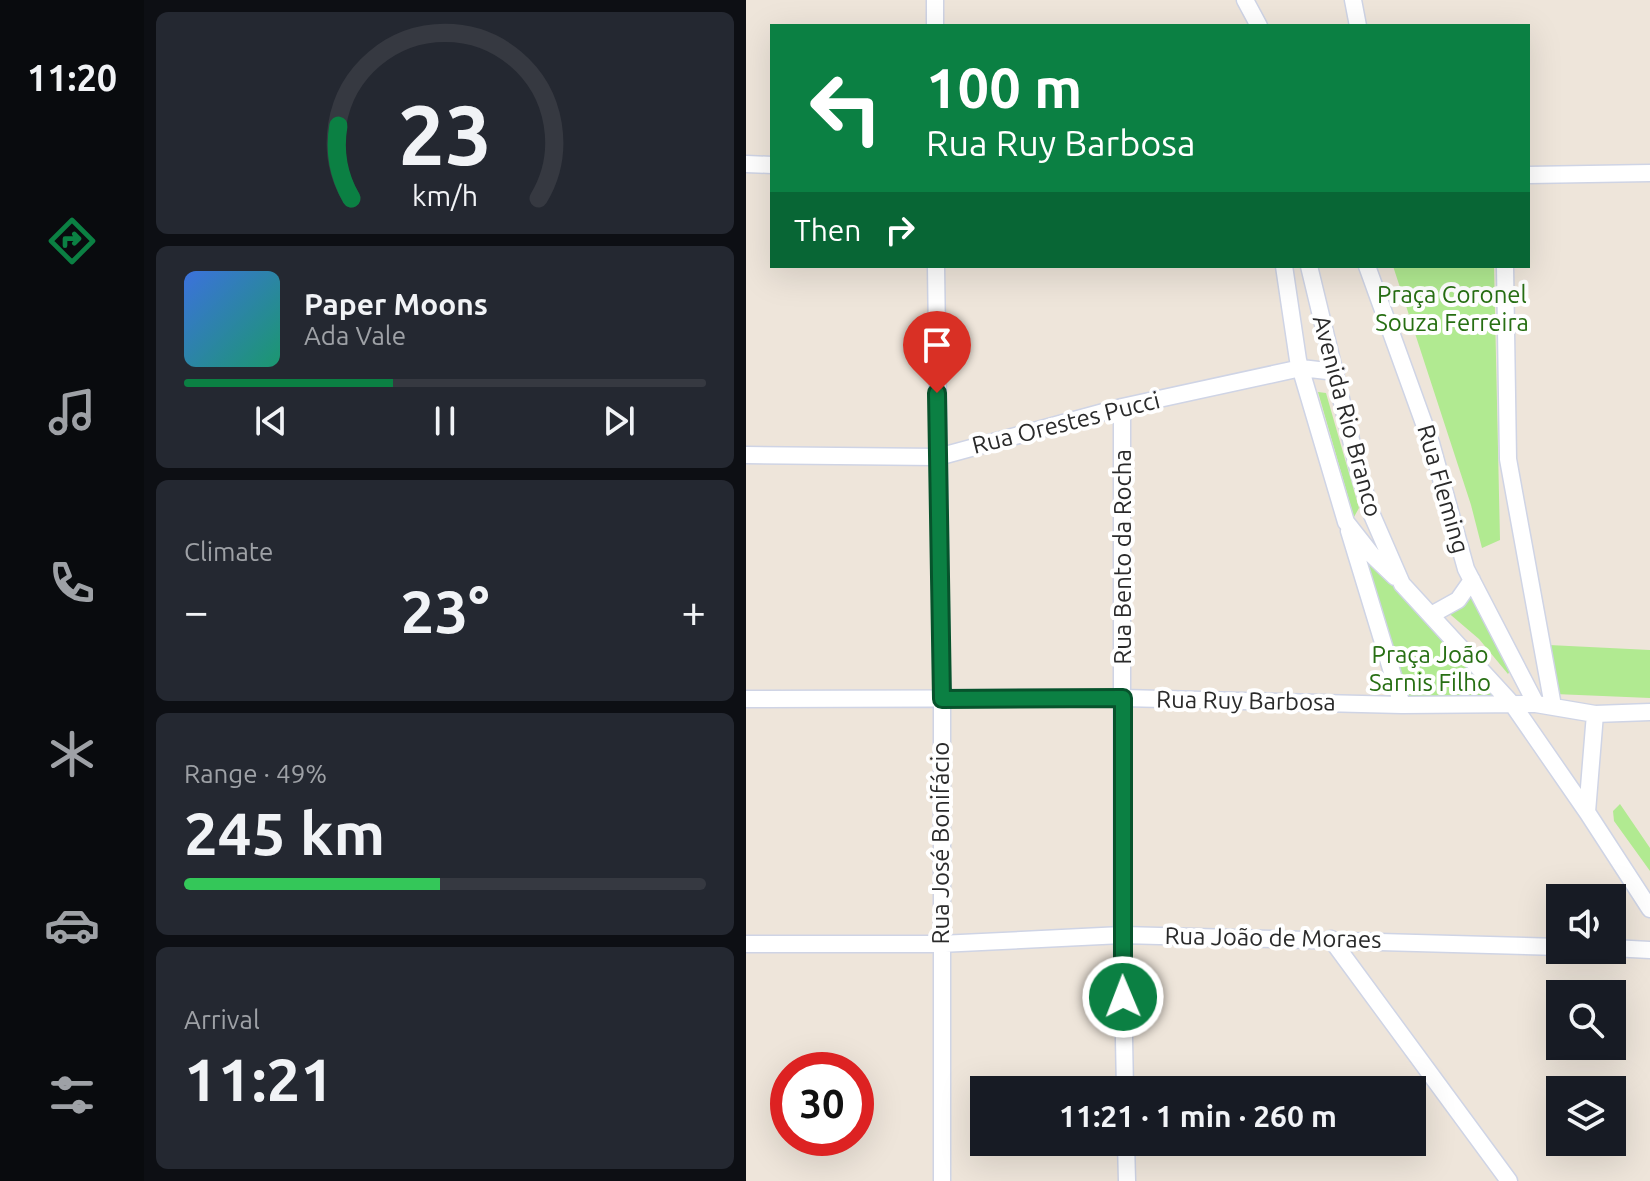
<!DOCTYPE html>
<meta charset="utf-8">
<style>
body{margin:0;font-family:Ubuntu,sans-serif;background:#242831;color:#f1f3f6;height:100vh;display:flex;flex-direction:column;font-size:30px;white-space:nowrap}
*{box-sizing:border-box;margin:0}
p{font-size:26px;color:#9ea1a6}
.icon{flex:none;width:44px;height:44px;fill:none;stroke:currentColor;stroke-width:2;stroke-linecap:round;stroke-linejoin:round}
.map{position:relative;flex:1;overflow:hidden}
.side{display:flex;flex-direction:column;gap:12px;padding:12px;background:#0d0f14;width:602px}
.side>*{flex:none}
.guide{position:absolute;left:24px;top:24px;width:760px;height:244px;border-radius:0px;box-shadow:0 8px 32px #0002;background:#0b8043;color:#fff;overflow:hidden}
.tools{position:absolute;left:800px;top:884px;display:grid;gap:16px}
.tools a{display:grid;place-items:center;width:80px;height:80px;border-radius:0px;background:#171b24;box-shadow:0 8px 32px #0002;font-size:40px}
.speed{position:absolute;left:24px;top:1052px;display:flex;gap:16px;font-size:40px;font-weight:700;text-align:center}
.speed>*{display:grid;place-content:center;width:104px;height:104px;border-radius:50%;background:#171b24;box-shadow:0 8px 32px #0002;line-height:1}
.speed .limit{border:12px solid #d22;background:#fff;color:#111}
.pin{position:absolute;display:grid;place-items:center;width:68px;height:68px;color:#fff;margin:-82px -34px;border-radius:50% 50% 50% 0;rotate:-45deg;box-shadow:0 0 8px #0007}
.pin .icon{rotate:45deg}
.me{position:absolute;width:88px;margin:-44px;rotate:359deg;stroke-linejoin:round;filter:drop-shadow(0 0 6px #0008)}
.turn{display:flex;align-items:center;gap:28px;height:168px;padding:0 24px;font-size:36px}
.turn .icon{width:104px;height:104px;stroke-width:2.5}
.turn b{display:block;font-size:56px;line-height:68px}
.then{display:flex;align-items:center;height:76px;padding:0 24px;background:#0003;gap:16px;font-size:30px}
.big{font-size:60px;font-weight:600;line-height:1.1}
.side .widget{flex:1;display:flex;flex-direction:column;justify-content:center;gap:12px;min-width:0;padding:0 28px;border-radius:12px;background:#242831}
.side .dial{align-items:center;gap:0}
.dial svg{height:208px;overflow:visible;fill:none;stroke:#363941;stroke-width:7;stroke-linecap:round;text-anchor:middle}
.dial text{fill:#f1f3f6;stroke:none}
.song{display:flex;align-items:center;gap:24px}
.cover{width:96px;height:96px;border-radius:12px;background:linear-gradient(135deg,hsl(220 70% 55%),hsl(160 70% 35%))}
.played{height:8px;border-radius:4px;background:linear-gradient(90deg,#0b8043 40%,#363941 40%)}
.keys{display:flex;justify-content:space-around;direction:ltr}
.heat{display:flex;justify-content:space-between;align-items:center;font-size:44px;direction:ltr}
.charge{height:12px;border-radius:6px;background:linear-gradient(90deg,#34c759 49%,#363941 0)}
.trip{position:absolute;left:224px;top:1076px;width:456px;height:80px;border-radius:0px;background:#171b24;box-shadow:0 8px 32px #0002;font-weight:600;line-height:80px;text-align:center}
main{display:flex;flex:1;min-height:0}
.menu{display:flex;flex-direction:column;width:144px;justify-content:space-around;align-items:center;background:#090b0e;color:#9ea1a6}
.menu .icon{width:56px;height:56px}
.menu .selected{color:#0b8043}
.menu b{font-size:36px;color:#f1f3f6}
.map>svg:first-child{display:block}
</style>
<main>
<nav class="menu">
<b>11:20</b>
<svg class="icon selected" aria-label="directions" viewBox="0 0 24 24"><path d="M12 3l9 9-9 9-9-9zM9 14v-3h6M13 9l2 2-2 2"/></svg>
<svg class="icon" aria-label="music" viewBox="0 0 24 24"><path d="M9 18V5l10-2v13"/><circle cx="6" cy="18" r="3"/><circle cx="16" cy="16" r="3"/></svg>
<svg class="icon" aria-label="phone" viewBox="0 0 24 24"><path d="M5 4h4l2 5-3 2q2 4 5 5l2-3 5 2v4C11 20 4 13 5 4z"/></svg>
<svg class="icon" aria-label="climate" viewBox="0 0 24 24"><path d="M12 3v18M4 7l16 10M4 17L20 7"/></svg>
<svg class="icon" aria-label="car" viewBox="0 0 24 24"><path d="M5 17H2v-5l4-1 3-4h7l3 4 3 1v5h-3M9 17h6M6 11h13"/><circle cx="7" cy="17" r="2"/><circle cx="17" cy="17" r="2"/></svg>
<svg class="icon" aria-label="filters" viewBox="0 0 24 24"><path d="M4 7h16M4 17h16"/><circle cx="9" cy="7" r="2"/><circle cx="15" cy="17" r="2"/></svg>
</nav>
<section class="side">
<div class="widget dial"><svg viewBox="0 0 100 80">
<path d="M14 69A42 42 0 1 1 86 69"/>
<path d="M14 69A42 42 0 0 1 9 41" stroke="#0b8043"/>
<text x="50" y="56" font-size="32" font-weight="700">23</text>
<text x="50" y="72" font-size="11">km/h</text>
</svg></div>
<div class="widget">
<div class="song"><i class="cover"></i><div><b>Paper Moons</b><p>Ada Vale</p></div></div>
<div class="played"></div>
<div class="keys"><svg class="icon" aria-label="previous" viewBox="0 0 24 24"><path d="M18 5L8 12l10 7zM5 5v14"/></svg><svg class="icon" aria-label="pause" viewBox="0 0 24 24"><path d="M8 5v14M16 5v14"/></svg><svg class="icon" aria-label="next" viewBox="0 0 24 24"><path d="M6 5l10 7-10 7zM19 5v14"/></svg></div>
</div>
<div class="widget"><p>Climate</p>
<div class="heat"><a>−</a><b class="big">23°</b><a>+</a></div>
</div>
<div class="widget"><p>Range · 49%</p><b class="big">245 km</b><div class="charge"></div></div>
<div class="widget"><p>Arrival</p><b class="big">11:21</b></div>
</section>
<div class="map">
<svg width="904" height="1181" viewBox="0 0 904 1181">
<rect width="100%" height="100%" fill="#eee5da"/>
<path fill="#b1ea91" d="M647 266H748L754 540 736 548 725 505Z
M572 392 580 393 613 508 608 517Z
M608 539 758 700H660Z
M726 591 767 666 762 674 733 639 699 610Z
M803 645 904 650V698L809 694Z
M874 804 904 848V871L868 821 867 811Z"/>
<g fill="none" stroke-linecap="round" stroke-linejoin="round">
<defs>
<path id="minor" d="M189 0V26
M499 0 513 26
M607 0 612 26
M0 164 26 165
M782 175 904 173
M190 266 196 699V1181
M538 266 552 360 600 522 626 555 649 577
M563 266 613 473 626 515 656 584 767 705 841 812 904 909
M621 266 685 443 720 569 790 704
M759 266 762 459 807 706
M376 407V935L379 1090
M0 455 192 457 376 407 555 368 590 372
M603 531 656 705
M685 615 712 600 726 580
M0 699 377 698 656 705 790 704 849 714 904 712
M841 812 849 714
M585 939 763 1181
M0 944H194L376 935 814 947
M866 948 904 950
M380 1142 381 1181"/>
</defs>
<use href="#minor" stroke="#cfd4e5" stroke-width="19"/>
<use href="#minor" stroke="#fff" stroke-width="16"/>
</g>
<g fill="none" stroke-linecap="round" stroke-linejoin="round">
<defs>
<path id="route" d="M191 393 196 699 377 698V997"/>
</defs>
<use href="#route" stroke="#07532c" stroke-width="20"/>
<use href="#route" stroke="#0b8043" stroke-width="14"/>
</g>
<g text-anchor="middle" stroke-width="8" stroke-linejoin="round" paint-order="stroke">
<g font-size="24" fill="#276f13" stroke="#fff">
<text x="706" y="303">Praça Coronel<tspan x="706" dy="28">Souza Ferreira</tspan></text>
<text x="684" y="663">Praça João<tspan x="684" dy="28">Sarnis Filho</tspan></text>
</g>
<g font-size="24" fill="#2a2a2a" stroke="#fff">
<text transform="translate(601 416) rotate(75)" y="8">Avenida Rio Branco</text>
<text transform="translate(320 423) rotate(-14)" y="8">Rua Orestes Pucci</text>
<text transform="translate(697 489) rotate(74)" y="8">Rua Fleming</text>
<text transform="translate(377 557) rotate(-90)" y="8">Rua Bento da Rocha</text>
<text transform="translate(500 701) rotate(1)" y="8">Rua Ruy Barbosa</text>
<text transform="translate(195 843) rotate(-90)" y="8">Rua José Bonifácio</text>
<text transform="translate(527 938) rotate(1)" y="8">Rua João de Moraes</text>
</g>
</g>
</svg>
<div class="tools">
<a><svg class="icon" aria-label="sound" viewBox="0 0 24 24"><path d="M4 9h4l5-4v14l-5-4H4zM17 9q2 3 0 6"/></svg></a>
<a><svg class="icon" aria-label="search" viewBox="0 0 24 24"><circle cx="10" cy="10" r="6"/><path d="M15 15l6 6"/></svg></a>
<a><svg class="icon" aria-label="layers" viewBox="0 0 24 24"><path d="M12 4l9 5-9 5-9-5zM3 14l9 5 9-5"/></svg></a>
</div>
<div class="speed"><div class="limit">30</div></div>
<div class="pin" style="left:191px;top:393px;background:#d93025"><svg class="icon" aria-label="arrive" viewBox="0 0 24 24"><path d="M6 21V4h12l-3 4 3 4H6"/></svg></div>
<svg class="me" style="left:377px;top:997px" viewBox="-20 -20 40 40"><circle r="17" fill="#0b8043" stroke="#fff" stroke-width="3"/><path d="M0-11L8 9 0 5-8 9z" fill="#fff"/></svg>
<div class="trip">11:21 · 1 min · 260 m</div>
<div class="guide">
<div class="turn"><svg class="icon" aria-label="left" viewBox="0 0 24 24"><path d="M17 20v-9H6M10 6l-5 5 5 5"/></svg><div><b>100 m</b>Rua Ruy Barbosa</div></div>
<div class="then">Then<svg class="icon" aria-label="right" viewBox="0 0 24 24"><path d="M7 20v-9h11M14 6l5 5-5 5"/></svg></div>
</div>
</div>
</main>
